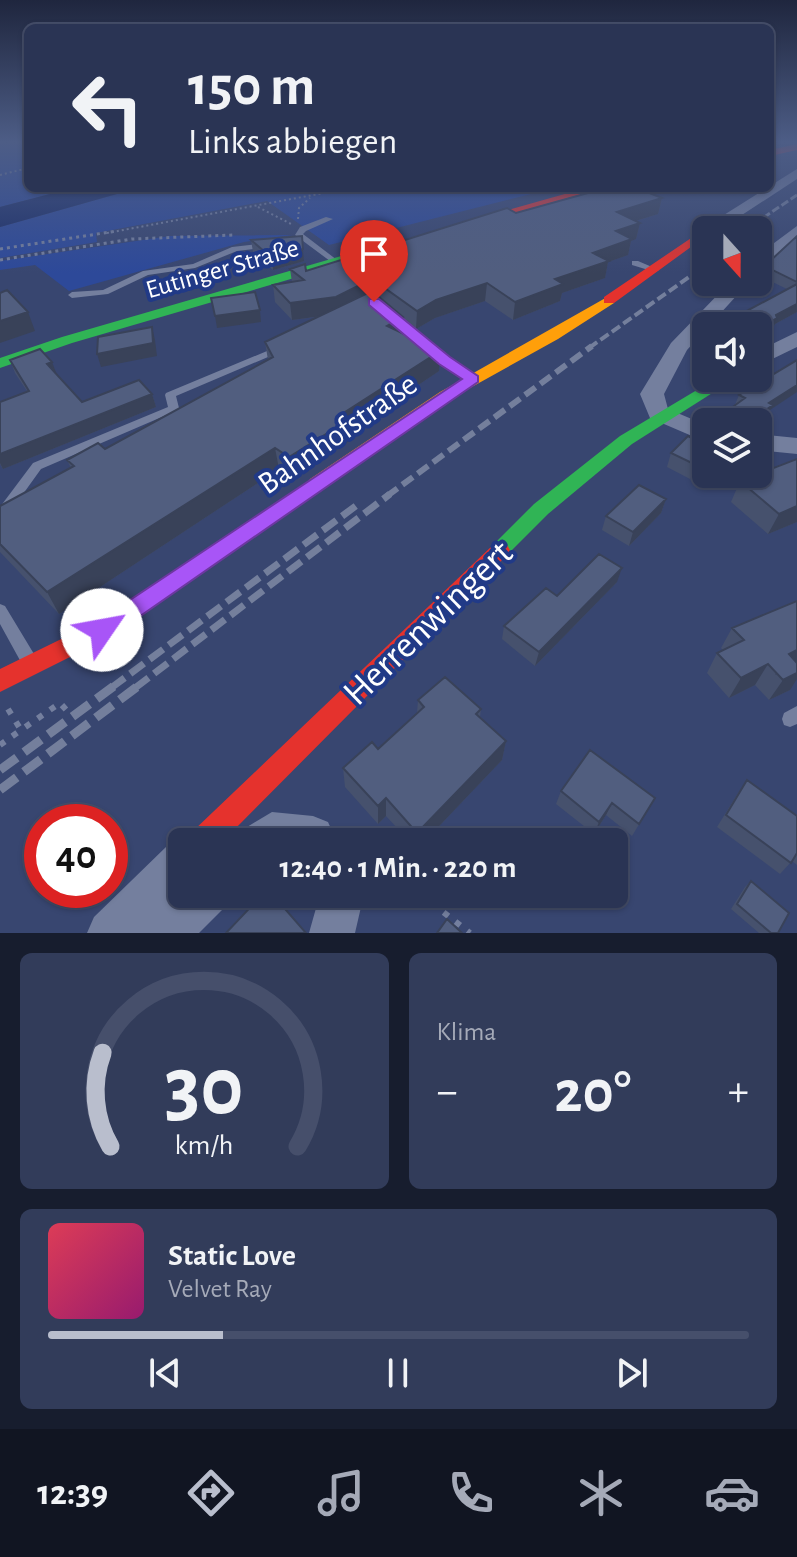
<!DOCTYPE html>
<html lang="de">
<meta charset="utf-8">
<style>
body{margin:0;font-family:"Alegreya Sans",sans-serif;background:#323c5a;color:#f1f3f6;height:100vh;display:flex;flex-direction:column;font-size:30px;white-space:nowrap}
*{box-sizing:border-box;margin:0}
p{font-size:26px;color:#a5aab8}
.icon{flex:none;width:44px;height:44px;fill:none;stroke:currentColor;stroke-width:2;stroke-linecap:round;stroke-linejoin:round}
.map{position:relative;height:933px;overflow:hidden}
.panel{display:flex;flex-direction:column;gap:20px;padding:20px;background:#171d2e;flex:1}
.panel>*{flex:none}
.hud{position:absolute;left:24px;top:24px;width:750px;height:168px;border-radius:12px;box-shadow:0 2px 6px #0004,0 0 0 2px #464f6b;background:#2a3454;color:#f1f3f6;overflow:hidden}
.needle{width:52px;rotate:159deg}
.fabs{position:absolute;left:692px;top:216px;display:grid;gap:16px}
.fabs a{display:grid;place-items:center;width:80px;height:80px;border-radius:12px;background:#2a3454;box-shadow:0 2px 6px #0004,0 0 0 2px #464f6b;font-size:40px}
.speed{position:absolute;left:24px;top:804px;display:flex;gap:16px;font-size:40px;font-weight:700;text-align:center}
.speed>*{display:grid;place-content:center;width:104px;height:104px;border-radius:50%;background:#2a3454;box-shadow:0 2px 6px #0004,0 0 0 2px #464f6b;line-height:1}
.speed .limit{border:12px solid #d22;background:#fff;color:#111}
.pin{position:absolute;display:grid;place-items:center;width:68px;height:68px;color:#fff;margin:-82px -34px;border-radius:50% 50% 50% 0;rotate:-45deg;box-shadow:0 0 8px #0007}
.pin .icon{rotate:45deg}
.me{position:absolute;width:88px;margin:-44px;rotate:57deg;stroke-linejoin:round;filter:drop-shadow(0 0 6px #0008)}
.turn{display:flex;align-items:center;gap:28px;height:168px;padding:0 32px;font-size:36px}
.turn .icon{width:104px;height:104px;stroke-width:2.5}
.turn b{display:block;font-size:56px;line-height:68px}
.big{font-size:60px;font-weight:600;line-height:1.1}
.panel .widget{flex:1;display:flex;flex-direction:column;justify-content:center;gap:12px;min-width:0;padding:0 28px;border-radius:12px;background:#323c5a}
.panel .dial{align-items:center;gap:0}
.dial svg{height:208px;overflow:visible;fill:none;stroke:#464f6b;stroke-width:7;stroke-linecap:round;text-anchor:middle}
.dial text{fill:#f1f3f6;stroke:none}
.song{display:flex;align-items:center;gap:24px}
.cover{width:96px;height:96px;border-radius:12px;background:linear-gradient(135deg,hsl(350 70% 55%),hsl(320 70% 35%))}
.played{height:8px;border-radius:4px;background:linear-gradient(90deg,#b9becd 25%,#464f6b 25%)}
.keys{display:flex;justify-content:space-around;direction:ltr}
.heat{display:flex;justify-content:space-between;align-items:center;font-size:44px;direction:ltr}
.panel .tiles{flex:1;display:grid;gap:20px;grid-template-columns:1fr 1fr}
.widget:last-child{grid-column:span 2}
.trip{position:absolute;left:168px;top:828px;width:460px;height:80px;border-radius:12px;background:#2a3454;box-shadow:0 2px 6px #0004,0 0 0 2px #464f6b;font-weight:600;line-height:80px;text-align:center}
.menu{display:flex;height:128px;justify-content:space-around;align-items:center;background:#111522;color:#a5aab8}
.menu .icon{width:56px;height:56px}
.menu .active{color:#b9becd}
.menu b{font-size:36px;color:#f1f3f6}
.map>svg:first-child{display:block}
</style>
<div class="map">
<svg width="797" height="933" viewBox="0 0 797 933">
<rect width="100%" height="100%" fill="#384670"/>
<path fill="#2d4999" d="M0 143H28V188H73L0 207Z
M138 188H313L318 192 343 188H555L329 245 267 201 96 233 97 242 0 258V227Z
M292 235 244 242 69 291 35 265 0 270V261L170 236Z"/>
<path fill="#1a2d68" d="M73 188H138L0 227V207Z"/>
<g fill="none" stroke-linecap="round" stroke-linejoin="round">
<path stroke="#747f9e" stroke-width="2" stroke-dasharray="2 3" stroke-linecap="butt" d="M0 175 28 168
M258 207 293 225
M298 219 299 208 310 198
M107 233 351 188"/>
<path stroke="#747f9e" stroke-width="3" stroke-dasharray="3 4" stroke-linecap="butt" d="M0 249 117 231
M0 260 132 239 233 235"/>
<path stroke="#747f9e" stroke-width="6" stroke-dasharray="6 9" stroke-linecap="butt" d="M8 709 21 730 60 703 69 713
M0 745 21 730
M420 894 470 933"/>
<path fill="#747f9e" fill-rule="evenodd" d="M326 217 333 219 306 231 303 234 337 260 338 262 334 264 295 235 300 227Z
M268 243 272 245 271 247 237 251 195 268 148 275 108 294 72 298 68 295 72 292 103 290 143 271 193 264 232 247Z
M632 261H638L659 270 655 272 632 265Z
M393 315 448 358 477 377 478 379 477 381C458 382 406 334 390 320V316Z
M279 346 284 349 282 351 176 396 179 408 178 410 41 469 5 519 0 521V507L33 463 168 407 165 395 166 393Z
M0 604 5 606 34 654 36 659 34 664 28 666 22 664 0 624Z
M797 706V724L790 727 784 725 782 719 784 713Z"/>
<path fill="#747f9e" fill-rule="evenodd" d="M797 169V179L719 230H706V234L700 230Z
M797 226V239L764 268 758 269V255Z
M730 282H749L687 350 664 394 668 409 706 425V442L650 418 640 394 671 343Z
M797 332V347L758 366V351Z
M758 434 797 438V454L758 450Z
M272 812 313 816 328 822 337 842H241L247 827Z
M182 840 187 842H182V894H230L223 909 199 933H87L94 917 167 846Z
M320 894H364L355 933H309Z"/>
<path fill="#30b455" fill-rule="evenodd" d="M362 250 368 254 366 257 72 343 0 368V358L62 337Z
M717 378H736L632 444 548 514 507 555 500 558 493 555 490 550 493 545 534 504 620 436Z"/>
<path fill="#ff9f0a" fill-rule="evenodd" d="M609 296 614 297V303L558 339 452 398 324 487H310L308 483 310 479 440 392Z"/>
<path fill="#e5322d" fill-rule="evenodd" d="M797 144V150L770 156V150Z
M586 188H603L469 226 459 224Z
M706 228 711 230H706V236L614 303H604V297Z
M317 477 326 483 324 487 110 637 0 692V669L94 623Z
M500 542 507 545 510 550 507 555 222 842H188L192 832 493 545Z"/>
<path stroke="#747f9c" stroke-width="3" stroke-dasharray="8 3" stroke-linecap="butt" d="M745 230 797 195"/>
<path stroke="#747f9c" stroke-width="4" stroke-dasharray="10 4" stroke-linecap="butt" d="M589 348 706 265"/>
<path stroke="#747f9c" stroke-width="6" stroke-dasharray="13 6" stroke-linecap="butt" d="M387 496 592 346"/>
<path stroke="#747f9c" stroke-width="7" stroke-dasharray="17 7" stroke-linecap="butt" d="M111 688 357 505
M135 688 390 494"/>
<path stroke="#747f9c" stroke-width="9" stroke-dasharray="21 9" stroke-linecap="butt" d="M0 770 114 686
M0 790 138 686"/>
</g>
<path fill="#46516d" d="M662 198 658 214 636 221 640 223 636 239 631 241 628 255 608 262 605 278 562 293 560 301 513 320 485 301 435 318 416 329 403 319V334L439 371 350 431 351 440 292 478 279 469 59 614 0 552V506L71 468 67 460 105 449 268 360 265 342 316 317 292 320 275 302 273 285 292 282 290 269 306 271 516 213Z
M797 236V312L775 324 773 328 758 337V326H726L728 321 787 289 758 275V263L770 261Z
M251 240 304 261 273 270 253 252Z
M10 360 57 375 82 402 152 394 156 407 3 469 0 464V402L27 391 15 373Z
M739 395 770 410 768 416 758 422H739L730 417Z
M706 445V462L690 479 667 467 671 453Z
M740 481 797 522 768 534 731 502Z
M666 499 661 513 629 546 602 530 606 516Z
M617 582 535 666 502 639 504 626Z
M797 601 790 690 769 700 755 685 729 698 707 673 717 653 723 650 721 648 732 628Z
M418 700 481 709 480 717 506 741 502 760 424 842H410L386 816 378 824 345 787 343 768 378 749 417 713Z
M747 780 797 816V865L792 861 780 874 717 827 738 793Z
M561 791 655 798 632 836 606 815 594 834 556 804Z
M751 881 778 933H759L731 909 745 887Z"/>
<path fill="#394259" d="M662 198 658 214 613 228 617 212Z
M640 223 636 239 631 241 628 255 608 262 605 278 562 293 560 301 513 320 515 302 555 279 593 253 616 231Z
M303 249 304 261 273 270 272 258Z
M372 279 373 296 337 314 292 320 290 303Z
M487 283 485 301 435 318 416 329 417 311 436 300Z
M797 304V312L775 324 773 328 758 337V329L776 315Z
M260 310 261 322 217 328 215 316Z
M28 312 35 331 0 343V321Z
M403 317V336L387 326Z
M152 327 155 340 157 356 101 367 97 354Z
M440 351 439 371 350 431 351 440 292 478 289 457 342 414Z
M52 362 57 375 47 364Z
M797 385V392L770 410 768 416 758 423 753 422 755 417 769 403Z
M152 394 156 407 3 469 0 463V454Z
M275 448 279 469 59 614 47 592Z
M706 454V462L690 479 696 465Z
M666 499 661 513 629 546 633 532Z
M797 506V522L768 534 779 514Z
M622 568 617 582 535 666 539 652Z
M797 650V664L775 675 789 654Z
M768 664 755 685 729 698 741 678Z
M797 673V679L790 690 769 700 783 680Z
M506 741 502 760 424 842H417V833Z
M386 798V816L378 824V806Z
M612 803 606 815 594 834 599 822Z"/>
<path fill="#515e7f" stroke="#394259" stroke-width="2" d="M606 188H637L662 198 617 212 640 223 616 231 632 239 593 253 609 261 555 279 563 284 515 302 487 283 436 300 417 311 372 279 336 297 290 303 273 285 304 280 290 269 305 264 306 271 507 208 516 213Z
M302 236 303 249 272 258 251 240Z
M797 236V282L758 263 770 261Z
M797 284V304L776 315 777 318 758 329V326H729L734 324 728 321Z
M7 290 28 312 0 321V293Z
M372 291 403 317 387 326 440 351 342 414 350 419 289 457 275 448 47 592 0 544V506L74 466 67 460 98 443 105 449 273 357 265 342Z
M255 292 260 310 215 316 211 298Z
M152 327 153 343 97 354 98 337Z
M40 349 52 362 47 364 82 402 139 380 152 394 0 454V402L29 391 10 360Z
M797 360V385L769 403 773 405 755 417 734 406 745 398 739 395Z
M688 436 706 445V454L696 465 671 453Z
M797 459V506L779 514 740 481Z
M639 485 666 499 633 532 606 516Z
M599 554 622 568 539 652 504 626 546 588 557 596Z
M797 601V650L789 654 797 663V673L783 680 768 664 741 678 717 653 744 640 732 628Z
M445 677 481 709 476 714 506 741 417 833 386 798 378 806 343 768 372 742 378 749 424 707 418 700Z
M590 750 655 798 639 824 612 803 599 822 561 791Z
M747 780 797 816V853L791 863 726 815Z
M751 881 789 913 778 933H771L737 904Z
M263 894H272L306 933H226Z
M447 919 462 933H437Z"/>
<linearGradient id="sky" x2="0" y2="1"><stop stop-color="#1f263e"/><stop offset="0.52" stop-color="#4d5d86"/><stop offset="1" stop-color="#4d5d86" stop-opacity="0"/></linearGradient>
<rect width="797" height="273" fill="url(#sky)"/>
<path fill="#a855f7" stroke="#6d37a1" stroke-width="2" d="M369 299H379L450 357 478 376V382L110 637 102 640 94 637 91 630 94 624 462 379 439 364 369 305Z"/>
<g text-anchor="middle" stroke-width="8" stroke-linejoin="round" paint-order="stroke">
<g font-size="26" fill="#fff" stroke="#213a87">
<text transform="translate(222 268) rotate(-16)" y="9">Eutinger Straße</text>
</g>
<g font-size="32" fill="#fff" stroke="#213a87">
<text transform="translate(337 433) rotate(-35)" y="11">Bahnhofstraße</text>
</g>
<g font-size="38" fill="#fff" stroke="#213a87">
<text transform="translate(427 622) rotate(-44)" y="13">Herrenwingert</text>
</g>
</g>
</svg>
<div class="fabs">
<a><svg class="needle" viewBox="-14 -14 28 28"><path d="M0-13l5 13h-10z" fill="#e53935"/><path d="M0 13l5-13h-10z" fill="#a5aab8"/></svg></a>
<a><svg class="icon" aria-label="sound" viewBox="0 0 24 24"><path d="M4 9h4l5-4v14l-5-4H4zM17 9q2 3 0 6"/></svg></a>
<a><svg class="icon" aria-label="layers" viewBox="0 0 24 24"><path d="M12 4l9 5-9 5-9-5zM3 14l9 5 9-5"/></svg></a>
</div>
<div class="speed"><div class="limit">40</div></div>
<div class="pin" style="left:374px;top:302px;background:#d93025"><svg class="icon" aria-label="arrive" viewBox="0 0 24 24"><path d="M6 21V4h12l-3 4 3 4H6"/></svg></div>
<svg class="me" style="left:102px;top:630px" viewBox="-20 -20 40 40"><circle r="19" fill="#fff"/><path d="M0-13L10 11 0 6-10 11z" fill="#a855f7"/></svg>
<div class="trip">12:40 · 1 Min. · 220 m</div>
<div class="hud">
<div class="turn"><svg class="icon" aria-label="left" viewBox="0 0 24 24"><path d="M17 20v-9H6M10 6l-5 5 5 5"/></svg><div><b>150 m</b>Links abbiegen</div></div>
</div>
</div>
<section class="panel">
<div class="tiles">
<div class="widget dial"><svg viewBox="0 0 100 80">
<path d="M14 69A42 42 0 1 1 86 69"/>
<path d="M14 69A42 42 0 0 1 11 33" stroke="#b9becd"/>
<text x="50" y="56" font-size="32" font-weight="700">30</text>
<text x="50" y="72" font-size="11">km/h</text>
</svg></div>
<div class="widget"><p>Klima</p>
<div class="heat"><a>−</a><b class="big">20°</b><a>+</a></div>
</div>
<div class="widget">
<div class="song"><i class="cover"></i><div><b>Static Love</b><p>Velvet Ray</p></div></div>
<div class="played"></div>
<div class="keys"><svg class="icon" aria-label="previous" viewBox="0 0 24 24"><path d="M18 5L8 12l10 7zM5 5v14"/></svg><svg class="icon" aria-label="pause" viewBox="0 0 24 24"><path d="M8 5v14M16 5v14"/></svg><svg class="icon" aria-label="next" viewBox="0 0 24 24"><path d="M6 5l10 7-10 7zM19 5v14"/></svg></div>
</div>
</div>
</section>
<nav class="menu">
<b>12:39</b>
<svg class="icon active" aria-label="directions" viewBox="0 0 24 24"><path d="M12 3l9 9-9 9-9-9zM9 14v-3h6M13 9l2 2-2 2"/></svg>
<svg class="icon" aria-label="music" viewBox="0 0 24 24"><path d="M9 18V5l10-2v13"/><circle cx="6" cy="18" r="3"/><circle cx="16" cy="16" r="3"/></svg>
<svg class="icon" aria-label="phone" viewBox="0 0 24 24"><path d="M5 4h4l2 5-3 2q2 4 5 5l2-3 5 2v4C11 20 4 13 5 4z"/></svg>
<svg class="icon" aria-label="climate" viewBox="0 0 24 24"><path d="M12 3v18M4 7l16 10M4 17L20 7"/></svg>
<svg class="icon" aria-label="car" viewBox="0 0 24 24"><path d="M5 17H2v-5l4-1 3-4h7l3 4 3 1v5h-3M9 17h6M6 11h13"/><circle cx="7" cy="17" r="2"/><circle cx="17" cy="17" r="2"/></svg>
</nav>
